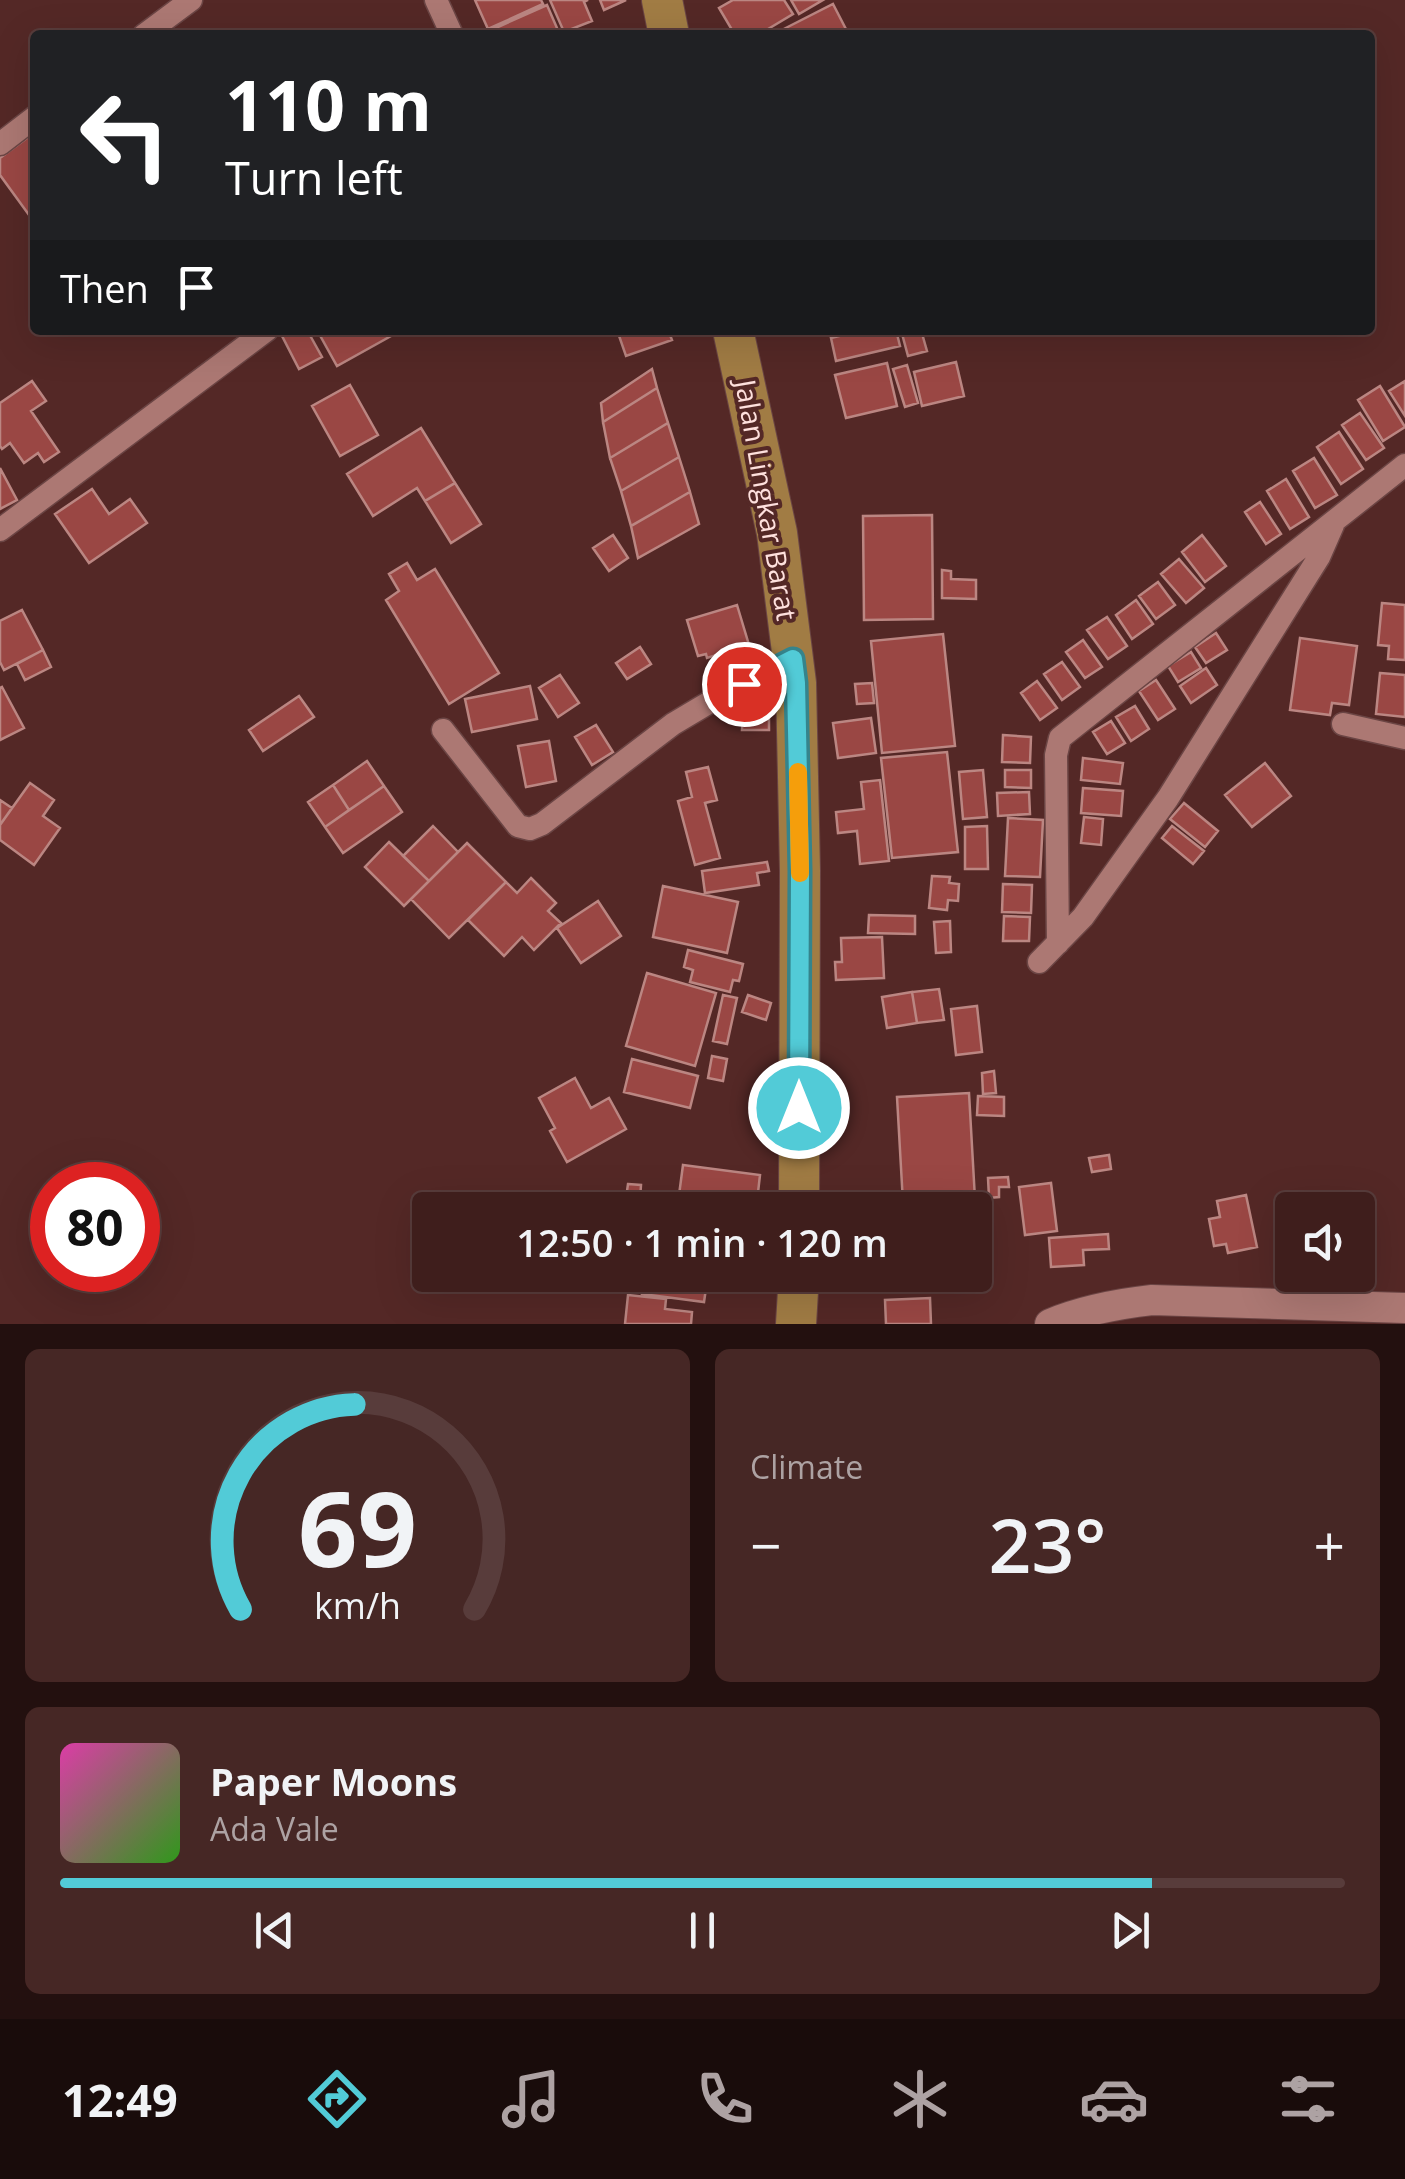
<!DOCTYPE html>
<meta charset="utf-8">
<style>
body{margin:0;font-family:"Open Sans",sans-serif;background:#462725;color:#f1f3f6;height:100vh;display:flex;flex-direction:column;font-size:38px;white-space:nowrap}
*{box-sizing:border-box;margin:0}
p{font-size:32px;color:#ada2a3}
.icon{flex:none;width:55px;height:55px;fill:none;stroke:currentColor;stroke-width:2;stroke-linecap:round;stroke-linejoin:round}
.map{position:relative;height:1324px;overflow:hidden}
.panel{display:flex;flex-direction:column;gap:25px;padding:25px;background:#23100f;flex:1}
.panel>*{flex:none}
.banner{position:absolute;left:30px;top:30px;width:1345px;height:305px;border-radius:10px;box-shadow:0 10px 40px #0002,0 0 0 2px #583c3b;background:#202124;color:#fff;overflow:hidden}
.tools{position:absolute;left:1275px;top:1192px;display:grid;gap:20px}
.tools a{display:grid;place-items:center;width:100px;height:100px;border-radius:10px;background:#3f1e1c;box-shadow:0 10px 40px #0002,0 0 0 2px #583c3b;font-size:50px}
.speed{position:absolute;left:30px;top:1162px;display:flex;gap:20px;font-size:50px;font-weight:700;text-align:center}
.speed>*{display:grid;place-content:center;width:130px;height:130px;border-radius:50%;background:#3f1e1c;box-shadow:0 10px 40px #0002,0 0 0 2px #583c3b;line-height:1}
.speed .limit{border:15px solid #d22;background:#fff;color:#111}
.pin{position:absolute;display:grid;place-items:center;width:85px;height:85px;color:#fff;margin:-42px;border:5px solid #fff;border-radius:50%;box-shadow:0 2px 10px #0007}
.me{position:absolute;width:110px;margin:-55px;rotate:0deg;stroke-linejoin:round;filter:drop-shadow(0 0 8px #0008)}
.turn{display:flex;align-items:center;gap:35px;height:210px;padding:0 30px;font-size:45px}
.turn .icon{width:130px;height:130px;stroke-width:2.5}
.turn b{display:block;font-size:70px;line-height:85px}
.then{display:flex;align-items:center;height:95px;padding:0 30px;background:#0003;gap:20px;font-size:38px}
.big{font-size:75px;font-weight:600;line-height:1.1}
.panel .widget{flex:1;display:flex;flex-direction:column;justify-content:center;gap:15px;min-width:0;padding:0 35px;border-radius:15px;background:#462725}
.panel .dial{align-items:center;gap:0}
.dial svg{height:260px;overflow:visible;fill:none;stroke:#583c3b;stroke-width:7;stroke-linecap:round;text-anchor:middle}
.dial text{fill:#f1f3f6;stroke:none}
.song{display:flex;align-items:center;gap:30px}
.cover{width:120px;height:120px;border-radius:15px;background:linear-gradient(135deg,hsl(320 70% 55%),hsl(110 70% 35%))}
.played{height:10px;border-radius:5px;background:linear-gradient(90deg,#52cbd7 85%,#583c3b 85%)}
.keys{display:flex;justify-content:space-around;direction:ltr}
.heat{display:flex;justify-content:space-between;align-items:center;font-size:55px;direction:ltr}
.panel .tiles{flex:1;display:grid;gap:25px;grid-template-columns:1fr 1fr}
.widget:last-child{grid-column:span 2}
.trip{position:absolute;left:412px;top:1192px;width:580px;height:100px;border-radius:10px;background:#3f1e1c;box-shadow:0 10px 40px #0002,0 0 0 2px #583c3b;font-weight:600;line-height:100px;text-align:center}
.tab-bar{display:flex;height:160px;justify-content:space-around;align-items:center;background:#190c0b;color:#ada2a3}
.tab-bar .icon{width:70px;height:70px}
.tab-bar .selected{color:#52cbd7}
.tab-bar b{font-size:45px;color:#f1f3f6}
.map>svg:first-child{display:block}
</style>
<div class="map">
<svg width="1405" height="1324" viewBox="0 0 1405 1324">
<rect width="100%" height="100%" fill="#542826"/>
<path fill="#9a4744" stroke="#bb8682" stroke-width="2.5" d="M475 0H541L543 4 488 29Z
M550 0H588L584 2 592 21 564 32Z
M600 0H626L604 10Z
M733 0H784L793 14 758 35H735L719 8Z
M791 0H823L799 14Z
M833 4 849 35H772Z
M547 5 560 35H491L489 31Z
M35 132V210L29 215 0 175V158Z
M284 330H307L322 357 299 369 280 332Z
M317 330H388L391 336 337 366Z
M617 330H668L672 340 626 356Z
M864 330H896L900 346 836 361 831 338Z
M901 330H921L927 351 908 356Z
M956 362 964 396 922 406 914 372Z
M887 363 897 406 846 418 835 375Z
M907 365 918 403 905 407 893 369Z
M652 369 657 388 603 422 601 403Z
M32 381 46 401 31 411 59 452 44 462 38 453 24 463 10 443 2 449 0 446V403Z
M1405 381V416L1389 391Z
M350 385 378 435 340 456 312 406Z
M1380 386 1405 427 1383 441 1358 400Z
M657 388 668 423 610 458 603 422Z
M1360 413 1384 448 1366 460 1342 425Z
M668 423 679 457 621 491 610 458Z
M421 428 455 483 425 501 417 488 373 516 347 474Z
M1339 432 1363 469 1341 484 1317 447Z
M679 457 690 492 631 526 621 491Z
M1314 458 1337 495 1315 508 1293 471Z
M0 468 17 500 0 509Z
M1286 479 1309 517 1290 529 1267 491Z
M455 483 481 524 451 543 425 501Z
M92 489 109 514 130 499 147 523 89 563 55 514Z
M690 492 699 524 638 558 631 526Z
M1260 502 1281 534 1266 544 1245 512Z
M932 515 933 619 864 620 863 516Z
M613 535 628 558 609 571 593 548Z
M1202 535 1226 566 1205 582 1182 552Z
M1179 559 1204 588 1186 603 1161 574Z
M407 563 417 580 435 569 499 673 449 704 386 600 399 591 389 574Z
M942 570 951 571V579L976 580V599L942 598Z
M1158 582 1175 605 1156 619 1139 596Z
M1136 600 1153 624 1132 639 1116 615Z
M1382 603 1405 605V660L1388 659 1389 646 1378 645Z
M737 605 749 645 707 658 706 654 698 656 687 620Z
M22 610 43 650 4 670 0 662V621Z
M1107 617 1127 646 1108 659 1087 630Z
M1216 633 1227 650 1206 663 1195 647Z
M943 634 955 746 882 753 871 641Z
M1300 638 1357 646 1349 705 1332 703 1330 715 1290 710Z
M1083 640 1102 667 1085 678 1066 652Z
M640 647 651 664 627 679 616 663Z
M43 650 51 667 25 680 17 664Z
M1191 652 1201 668 1178 682 1168 666Z
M1062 662 1080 687 1062 700 1044 674Z
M1206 668 1217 685 1191 703 1180 686Z
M1380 673 1405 675V717L1376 714Z
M560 675 579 703 558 717 539 688Z
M1156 680 1175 709 1158 720 1139 691Z
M1037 681 1057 708 1040 720 1021 693Z
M872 683 874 703 857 704 855 684Z
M530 686 537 719 472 732 465 699Z
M2 687 24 728 0 740V688Z
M299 696 314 717 263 751 249 730Z
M1135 706 1149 729 1131 741 1116 717Z
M743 711H769V730H742Z
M871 718 876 753 838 758 833 723Z
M1111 721 1125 743 1107 754 1093 732Z
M596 725 613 752 592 765 575 737Z
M1003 735 1031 737 1030 763 1002 762Z
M549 741 556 781 526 787 518 746Z
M947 752 958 852 892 858 881 758Z
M1083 758 1123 763 1120 784 1081 780Z
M367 761 384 786 349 810 333 785Z
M1265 763 1291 796 1252 827 1225 795Z
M708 767 717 800 705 803 720 858 695 865 678 801 692 797 686 772Z
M983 770 987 817 963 819 959 772Z
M1005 770H1031V788L1005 787Z
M880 780 889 861 860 864 857 831 838 833 836 812 864 809 861 782Z
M30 783 54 800 43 816 60 828 34 865 0 840V825Z
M333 785 349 810 325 827 308 802Z
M384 786 402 812 343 853 325 827Z
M1083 788 1123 791 1121 816 1081 813Z
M1029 792 1030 814 998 816 997 793Z
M0 800 12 808 0 825Z
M1184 803 1218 831 1205 847 1170 819Z
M1084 817 1103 819 1101 845 1081 843Z
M1008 818 1043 820 1040 877 1005 876Z
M433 826 458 852 429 881 403 856Z
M987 826 988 869H965V827Z
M1172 826 1204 851 1193 864 1162 838Z
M389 842 429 881 404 906 365 867Z
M467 843 506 882 449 938 411 899Z
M767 862 769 871 757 873 759 885 705 893 702 871Z
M932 876 950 877 949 883 959 884 958 901 948 900 947 910 929 908Z
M531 878 556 903 548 911 561 923 534 950 522 937 504 956 468 920 506 882 517 893Z
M1003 884 1032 885 1031 913 1002 912Z
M663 886 738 902 727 953 653 937Z
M598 901 621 936 581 963 557 928Z
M869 915 915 916V934L868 933Z
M1004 916 1030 917 1029 941H1003Z
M950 921 951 952 936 953 934 922Z
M882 937 884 978 836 980 835 962H842L841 938Z
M688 950 743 964 739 981 733 980 730 992 690 982 693 970 684 967Z
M647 973 716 993 695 1066 626 1046Z
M939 989 944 1020 917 1023 912 992Z
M912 992 917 1023 887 1028 882 997Z
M723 995 737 998 727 1044 713 1041Z
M748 995 771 1003 766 1020 742 1012Z
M977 1006 982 1052 956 1055 951 1009Z
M712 1056 727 1059 723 1081 708 1078Z
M632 1059 698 1076 690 1108 624 1092Z
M994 1071 996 1093 983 1094 982 1073Z
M575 1078 591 1108 609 1098 626 1129 567 1162 550 1131 555 1128 539 1098Z
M969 1093 975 1199 903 1203 897 1097Z
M978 1096 1004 1097V1116L977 1115Z
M1109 1155 1111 1169 1092 1172 1089 1158Z
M683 1165 760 1175 756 1210H677Z
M1008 1177 1009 1187H999V1197L989 1198 988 1178Z
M1051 1183 1057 1231 1025 1235 1019 1187Z
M628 1184 641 1185 640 1200 626 1198Z
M1246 1195 1257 1247 1228 1253 1226 1244 1214 1246 1209 1219 1220 1217 1217 1201Z
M986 1199 988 1232H975V1210H904L903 1203Z
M975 1232 980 1283 908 1287V1275H975Z
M1108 1234 1109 1249 1083 1250 1084 1265 1051 1267 1049 1238Z
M644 1275H708L704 1302 642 1294Z
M628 1295 666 1299 665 1309 692 1312 691 1324H625Z
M930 1298 931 1324H886L885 1300Z"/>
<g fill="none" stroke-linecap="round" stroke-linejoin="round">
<defs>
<path id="minor" d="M436 0 452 35
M144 35 191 0
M0 144 35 117
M0 530 267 330
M1343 724 1405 738
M443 730 518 826 530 829 542 824 673 724 720 696 793 659
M1058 943 1056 755 1060 738 1405 465
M1039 962 1083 917 1168 798 1319 557 1333 525"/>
<path id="tertiary" d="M1050 1324C1084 1310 1116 1304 1152 1300L1405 1308"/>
<path id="trunk" d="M662 0 669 35
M733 330 777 533 796 683 800 871 799 1210
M796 1324 799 1275"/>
</defs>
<use href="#minor" stroke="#6b4544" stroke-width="25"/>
<use href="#tertiary" stroke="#6b4544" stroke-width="32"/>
<use href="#trunk" stroke="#6b4544" stroke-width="42"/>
<use href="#minor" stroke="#ac7873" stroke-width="22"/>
<use href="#tertiary" stroke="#ac7873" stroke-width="30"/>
<use href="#trunk" stroke="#a17c44" stroke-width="40"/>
</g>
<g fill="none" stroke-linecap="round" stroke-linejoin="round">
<defs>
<path id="route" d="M744 684 793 659 796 683 800 871 799 1108"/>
</defs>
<use href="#route" stroke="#35848c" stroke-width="25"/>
<use href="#route" stroke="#52cbd7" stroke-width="18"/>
<path stroke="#f59e0b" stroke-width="18" d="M798 772 800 873"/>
</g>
<g text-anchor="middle" stroke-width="8" stroke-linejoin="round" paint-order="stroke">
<g font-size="28" fill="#fee0dd" stroke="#542826">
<text transform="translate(766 500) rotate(80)" y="10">Jalan Lingkar Barat</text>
</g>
</g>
</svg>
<div class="tools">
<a><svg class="icon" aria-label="sound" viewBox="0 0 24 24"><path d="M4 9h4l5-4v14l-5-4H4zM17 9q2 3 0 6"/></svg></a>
</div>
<div class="speed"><div class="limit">80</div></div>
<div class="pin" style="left:744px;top:684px;background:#d93025"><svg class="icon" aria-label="arrive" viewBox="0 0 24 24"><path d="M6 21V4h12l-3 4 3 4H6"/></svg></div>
<svg class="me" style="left:799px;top:1108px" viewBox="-20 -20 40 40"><circle r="17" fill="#52cbd7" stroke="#fff" stroke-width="3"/><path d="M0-11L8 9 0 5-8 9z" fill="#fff"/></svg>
<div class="trip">12:50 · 1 min · 120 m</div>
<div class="banner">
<div class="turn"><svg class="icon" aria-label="left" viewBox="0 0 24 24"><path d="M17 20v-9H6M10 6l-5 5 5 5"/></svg><div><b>110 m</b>Turn left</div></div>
<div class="then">Then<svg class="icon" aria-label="arrive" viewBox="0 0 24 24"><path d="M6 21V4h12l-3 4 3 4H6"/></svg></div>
</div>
</div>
<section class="panel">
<div class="tiles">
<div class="widget dial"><svg viewBox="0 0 100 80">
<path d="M14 69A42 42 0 1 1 86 69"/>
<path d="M14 69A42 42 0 0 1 49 6" stroke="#52cbd7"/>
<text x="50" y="56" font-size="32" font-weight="700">69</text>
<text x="50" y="72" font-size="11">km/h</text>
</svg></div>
<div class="widget"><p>Climate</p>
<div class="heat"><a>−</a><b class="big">23°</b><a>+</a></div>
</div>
<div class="widget">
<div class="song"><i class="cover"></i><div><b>Paper Moons</b><p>Ada Vale</p></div></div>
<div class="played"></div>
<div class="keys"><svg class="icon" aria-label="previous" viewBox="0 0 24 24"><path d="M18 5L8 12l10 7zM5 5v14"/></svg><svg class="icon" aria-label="pause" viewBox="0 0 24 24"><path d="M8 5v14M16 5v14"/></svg><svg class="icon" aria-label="next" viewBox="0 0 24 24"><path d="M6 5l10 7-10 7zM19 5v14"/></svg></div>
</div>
</div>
</section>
<nav class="tab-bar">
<b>12:49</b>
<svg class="icon selected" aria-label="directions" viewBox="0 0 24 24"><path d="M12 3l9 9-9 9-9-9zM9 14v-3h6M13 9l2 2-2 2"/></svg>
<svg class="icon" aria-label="music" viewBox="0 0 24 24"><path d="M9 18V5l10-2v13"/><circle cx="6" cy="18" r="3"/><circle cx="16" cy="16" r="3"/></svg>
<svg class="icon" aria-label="phone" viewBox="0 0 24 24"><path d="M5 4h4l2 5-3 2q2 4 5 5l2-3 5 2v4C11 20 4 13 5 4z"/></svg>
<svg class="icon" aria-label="climate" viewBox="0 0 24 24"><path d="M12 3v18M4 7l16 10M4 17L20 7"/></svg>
<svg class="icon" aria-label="car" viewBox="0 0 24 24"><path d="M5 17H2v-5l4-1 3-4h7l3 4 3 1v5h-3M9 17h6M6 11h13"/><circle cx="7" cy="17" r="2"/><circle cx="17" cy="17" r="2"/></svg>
<svg class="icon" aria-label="filters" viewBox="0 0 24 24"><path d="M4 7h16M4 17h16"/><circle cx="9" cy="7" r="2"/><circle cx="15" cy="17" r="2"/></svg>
</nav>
